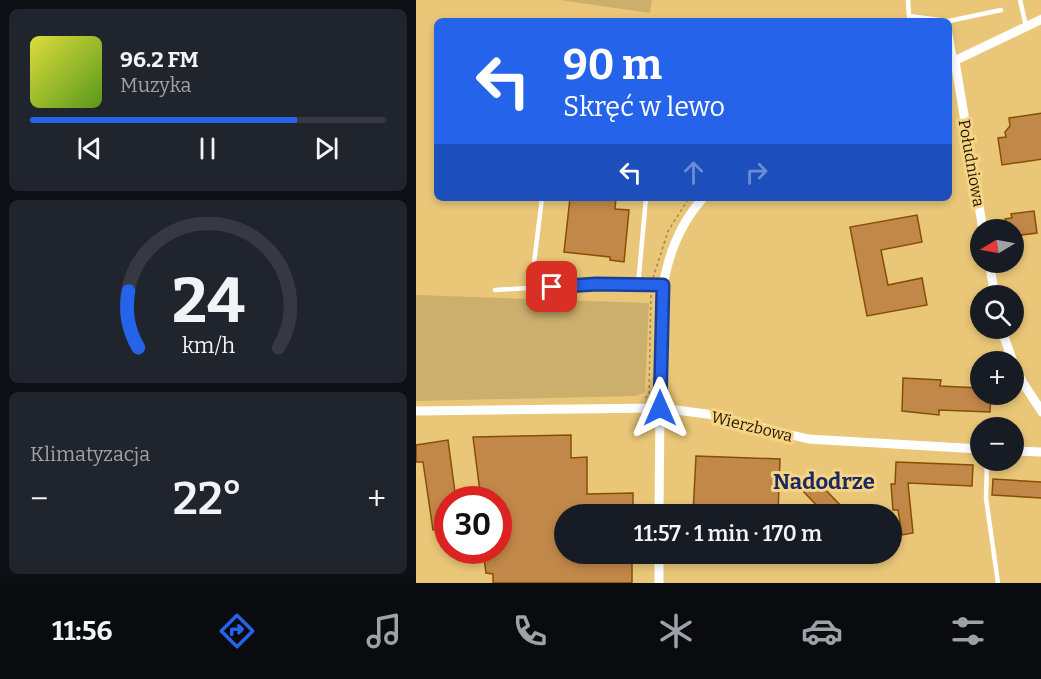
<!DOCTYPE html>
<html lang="pl">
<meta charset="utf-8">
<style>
body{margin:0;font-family:Bitter,serif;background:#20242c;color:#f1f3f6;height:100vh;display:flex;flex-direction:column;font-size:22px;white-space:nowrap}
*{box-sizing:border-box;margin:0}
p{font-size:20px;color:#9ea1a6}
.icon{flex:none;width:33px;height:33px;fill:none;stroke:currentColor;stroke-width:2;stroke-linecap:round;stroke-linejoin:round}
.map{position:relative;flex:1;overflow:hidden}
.drawer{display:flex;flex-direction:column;gap:9px;padding:9px;background:#0d0f14;width:416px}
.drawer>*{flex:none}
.banner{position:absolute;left:18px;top:18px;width:518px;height:183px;border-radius:9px;box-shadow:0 3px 9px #0003;background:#2563eb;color:#fff;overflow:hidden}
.needle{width:39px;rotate:260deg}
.buttons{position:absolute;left:554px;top:219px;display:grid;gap:12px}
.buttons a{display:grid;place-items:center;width:54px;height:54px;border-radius:50%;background:#171b24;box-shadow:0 3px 9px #0003;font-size:30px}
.speed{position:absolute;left:18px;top:486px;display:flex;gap:12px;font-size:30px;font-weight:700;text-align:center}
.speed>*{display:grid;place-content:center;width:78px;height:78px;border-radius:50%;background:#171b24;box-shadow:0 3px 9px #0003;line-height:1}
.speed .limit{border:9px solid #d22;background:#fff;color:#111}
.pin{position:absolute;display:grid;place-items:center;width:51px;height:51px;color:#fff;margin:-26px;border-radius:12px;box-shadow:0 3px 9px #0006}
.me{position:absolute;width:66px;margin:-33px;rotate:0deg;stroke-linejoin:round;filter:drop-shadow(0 0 4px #0008)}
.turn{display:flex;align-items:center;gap:21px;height:126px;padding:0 30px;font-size:27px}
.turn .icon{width:78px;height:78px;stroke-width:2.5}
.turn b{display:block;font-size:42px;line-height:51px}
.lanes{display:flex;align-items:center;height:57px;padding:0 30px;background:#0003;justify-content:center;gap:30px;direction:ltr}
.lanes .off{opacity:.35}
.big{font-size:45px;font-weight:600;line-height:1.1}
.drawer .tile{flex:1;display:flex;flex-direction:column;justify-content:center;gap:9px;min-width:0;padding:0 21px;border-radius:9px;background:#20242c}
.drawer .dial{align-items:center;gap:0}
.dial svg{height:156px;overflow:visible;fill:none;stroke:#363941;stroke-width:7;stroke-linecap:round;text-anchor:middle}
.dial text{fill:#f1f3f6;stroke:none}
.song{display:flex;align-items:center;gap:18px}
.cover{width:72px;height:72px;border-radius:9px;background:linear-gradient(135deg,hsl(60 70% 55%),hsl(90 70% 35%))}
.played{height:6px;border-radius:3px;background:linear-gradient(90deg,#2563eb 75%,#363941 75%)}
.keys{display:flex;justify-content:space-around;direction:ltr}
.heat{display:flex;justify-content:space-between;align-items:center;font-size:33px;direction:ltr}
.trip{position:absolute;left:138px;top:504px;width:348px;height:60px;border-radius:30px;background:#171b24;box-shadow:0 3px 9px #0003;font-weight:600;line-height:60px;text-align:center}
.menu{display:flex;height:96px;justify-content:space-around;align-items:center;background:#090b0e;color:#9ea1a6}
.menu .icon{width:42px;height:42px}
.menu .current{color:#2563eb}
.menu b{font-size:27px;color:#f1f3f6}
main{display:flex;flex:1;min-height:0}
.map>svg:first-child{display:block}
</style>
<main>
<section class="drawer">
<div class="tile">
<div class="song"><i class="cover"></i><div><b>96.2 FM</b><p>Muzyka</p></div></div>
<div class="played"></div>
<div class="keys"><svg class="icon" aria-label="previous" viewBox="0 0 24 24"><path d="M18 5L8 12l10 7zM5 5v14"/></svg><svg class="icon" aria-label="pause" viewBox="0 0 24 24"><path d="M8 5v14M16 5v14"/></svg><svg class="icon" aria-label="next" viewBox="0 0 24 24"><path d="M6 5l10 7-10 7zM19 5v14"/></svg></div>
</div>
<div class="tile dial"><svg viewBox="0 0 100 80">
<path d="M14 69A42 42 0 1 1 86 69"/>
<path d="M14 69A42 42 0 0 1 9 40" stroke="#2563eb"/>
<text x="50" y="56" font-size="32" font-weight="700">24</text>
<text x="50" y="72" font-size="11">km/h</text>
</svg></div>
<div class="tile"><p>Klimatyzacja</p>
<div class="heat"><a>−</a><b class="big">22°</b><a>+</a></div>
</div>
</section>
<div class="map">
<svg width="626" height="583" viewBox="0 0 626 583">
<rect width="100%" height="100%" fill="#eac778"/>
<path fill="#ccaf6d" d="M144 0H236L234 13Z
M0 295 233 303 229 392 220 396 0 401Z"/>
<path fill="#c28849" stroke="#855000" stroke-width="1.5" d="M626 113V159L586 165 582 138 590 137 589 132 594 126 593 118Z
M154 198H200L199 209 213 210 208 262 194 260V257L148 252Z
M618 211 621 233 597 236V230H591L589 219 596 218 595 214Z
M501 215 506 242 465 250 472 285 506 278 511 305 451 316 434 227Z
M487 378 525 380 524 386 564 388V394H575L574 412 523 410V415L486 411Z
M155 435V458L171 457V494L217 493V514H148V554H190V559H216V583H77V574L70 573 67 550H82V500H65L57 437Z
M32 440 40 500H32V528L17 530 7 462H0V445Z
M280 456 364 459 362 514H277Z
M480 462 557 465 556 486 492 483 497 533 486 535 482 510H477L475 484H479Z
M396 476 433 514H409L384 488Z
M577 479 626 482V498L576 495Z"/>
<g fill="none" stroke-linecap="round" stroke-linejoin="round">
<path stroke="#a2884d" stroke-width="1.5" stroke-dasharray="3 3" stroke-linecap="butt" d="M237 278 252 231 273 198
M229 398 233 395 235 292"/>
<path stroke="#fff" stroke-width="4.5" d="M492 0 493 16 531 21
M604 0 610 26
M532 21 539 61
M533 21 585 10
M222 285 230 198
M115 288 126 198
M79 290 180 284 247 285
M571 460 570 498 582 583"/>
<path stroke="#fff" stroke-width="9" d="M539 61 567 230
M532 64 626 19
M573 262 579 296
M585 328 597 362
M597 362 607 383 626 412
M0 411 244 408 291 414 392 439 564 449
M597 451 626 452
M243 514 245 299C250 261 261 227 287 198
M243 583V554"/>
</g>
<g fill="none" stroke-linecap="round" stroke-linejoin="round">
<defs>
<path id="route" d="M136 287 180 284 247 285 244 408"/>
</defs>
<use href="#route" stroke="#184099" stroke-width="15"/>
<use href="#route" stroke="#2563eb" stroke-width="10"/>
</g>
<g text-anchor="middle" stroke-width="6" stroke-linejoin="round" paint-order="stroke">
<g font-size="16" fill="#221801" stroke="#f7d484">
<text transform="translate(556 163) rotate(80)" y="6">Południowa</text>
<text transform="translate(336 426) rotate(14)" y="6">Wierzbowa</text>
</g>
<g font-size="22" font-weight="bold" fill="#182a61" stroke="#f7d484">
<text x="408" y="489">Nadodrze</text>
</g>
</g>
</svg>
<div class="buttons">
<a><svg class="needle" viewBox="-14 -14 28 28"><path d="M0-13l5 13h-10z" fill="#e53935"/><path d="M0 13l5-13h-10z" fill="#9ea1a6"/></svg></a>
<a><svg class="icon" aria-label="search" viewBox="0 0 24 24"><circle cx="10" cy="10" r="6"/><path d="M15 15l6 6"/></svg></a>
<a>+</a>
<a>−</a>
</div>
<div class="speed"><div class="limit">30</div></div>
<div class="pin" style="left:136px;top:287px;background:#d93025"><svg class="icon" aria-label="arrive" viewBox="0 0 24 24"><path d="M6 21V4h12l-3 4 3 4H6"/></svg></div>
<svg class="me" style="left:244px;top:408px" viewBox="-20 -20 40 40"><path d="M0-17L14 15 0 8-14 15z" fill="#2563eb" stroke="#fff" stroke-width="4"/></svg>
<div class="trip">11:57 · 1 min · 170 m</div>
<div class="banner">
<div class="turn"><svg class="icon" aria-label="left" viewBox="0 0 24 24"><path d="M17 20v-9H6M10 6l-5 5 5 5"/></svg><div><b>90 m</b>Skręć w lewo</div></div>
<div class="lanes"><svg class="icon" aria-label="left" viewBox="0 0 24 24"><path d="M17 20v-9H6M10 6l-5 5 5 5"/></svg><svg class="icon off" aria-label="ahead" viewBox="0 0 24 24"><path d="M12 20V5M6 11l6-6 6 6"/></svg><svg class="icon off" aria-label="right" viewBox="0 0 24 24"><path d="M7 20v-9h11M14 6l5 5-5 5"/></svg></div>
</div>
</div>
</main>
<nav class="menu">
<b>11:56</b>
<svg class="icon current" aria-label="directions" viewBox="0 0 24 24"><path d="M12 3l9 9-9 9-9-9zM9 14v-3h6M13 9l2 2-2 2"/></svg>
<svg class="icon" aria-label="music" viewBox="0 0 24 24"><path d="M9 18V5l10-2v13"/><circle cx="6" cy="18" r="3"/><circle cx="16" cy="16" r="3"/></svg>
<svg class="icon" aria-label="phone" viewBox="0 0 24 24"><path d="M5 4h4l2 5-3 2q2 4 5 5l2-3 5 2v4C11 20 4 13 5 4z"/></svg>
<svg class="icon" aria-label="climate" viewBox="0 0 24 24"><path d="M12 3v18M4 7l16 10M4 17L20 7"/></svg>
<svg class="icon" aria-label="car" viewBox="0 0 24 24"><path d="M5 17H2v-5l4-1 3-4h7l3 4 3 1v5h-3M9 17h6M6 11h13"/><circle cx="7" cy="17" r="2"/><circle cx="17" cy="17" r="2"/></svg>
<svg class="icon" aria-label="filters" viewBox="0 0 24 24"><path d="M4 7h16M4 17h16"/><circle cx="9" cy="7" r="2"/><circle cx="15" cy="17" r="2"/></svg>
</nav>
